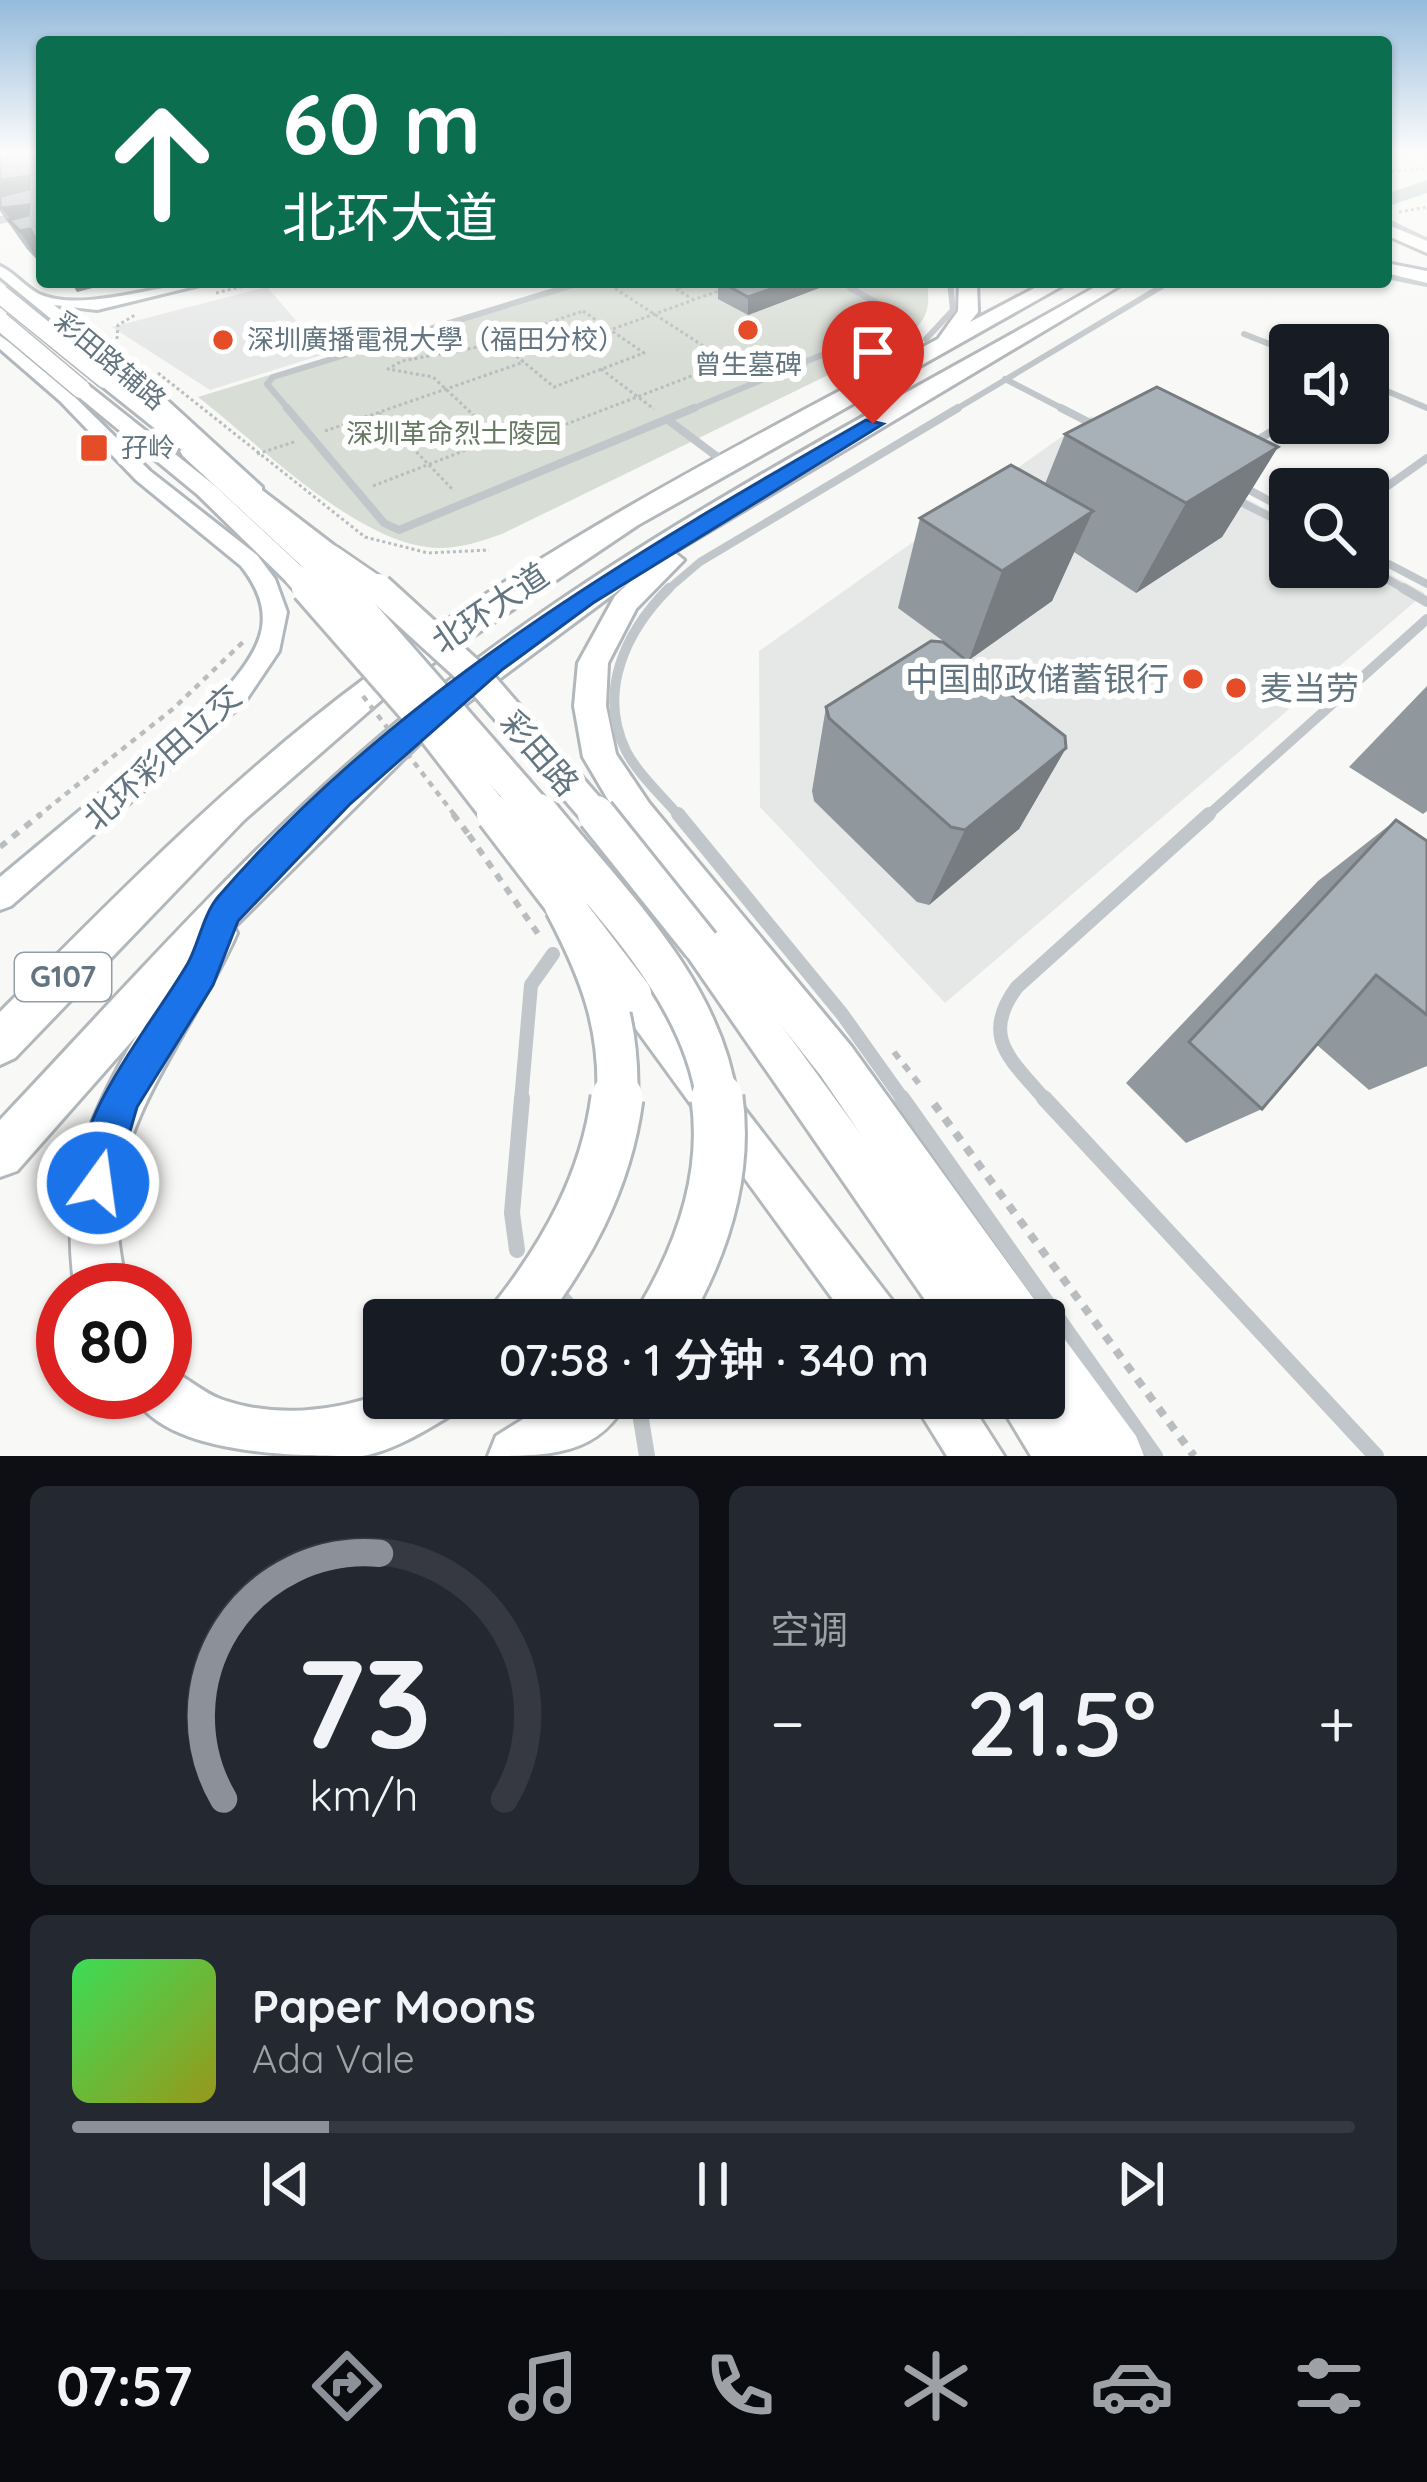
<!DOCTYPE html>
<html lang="zh">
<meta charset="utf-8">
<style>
body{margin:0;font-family:Quicksand,"Noto Sans SC",sans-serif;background:#242831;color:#f1f3f6;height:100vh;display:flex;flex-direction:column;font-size:45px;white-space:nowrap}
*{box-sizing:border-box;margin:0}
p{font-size:39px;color:#9ea1a6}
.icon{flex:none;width:66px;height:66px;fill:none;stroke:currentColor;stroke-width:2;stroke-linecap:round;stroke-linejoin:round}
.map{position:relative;height:1456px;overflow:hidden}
.side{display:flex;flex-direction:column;gap:30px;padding:30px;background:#0d0f14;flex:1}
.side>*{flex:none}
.banner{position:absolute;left:36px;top:36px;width:1356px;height:252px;border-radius:12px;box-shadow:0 3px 9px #0004;background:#0b6e4f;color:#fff;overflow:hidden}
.buttons{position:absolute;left:1269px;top:324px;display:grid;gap:24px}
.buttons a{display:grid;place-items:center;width:120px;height:120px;border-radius:12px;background:#171b24;box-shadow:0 3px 9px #0004;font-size:60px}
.speed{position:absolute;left:36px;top:1263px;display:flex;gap:24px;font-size:60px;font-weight:700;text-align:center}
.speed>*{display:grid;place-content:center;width:156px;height:156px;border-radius:50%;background:#171b24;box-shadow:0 3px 9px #0004;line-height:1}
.speed .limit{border:18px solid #d22;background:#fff;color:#111}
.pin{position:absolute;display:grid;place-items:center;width:102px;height:102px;color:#fff;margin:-123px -51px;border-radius:50% 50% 50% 0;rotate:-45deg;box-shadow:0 0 12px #0007}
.pin .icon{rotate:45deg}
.me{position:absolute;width:132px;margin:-66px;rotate:14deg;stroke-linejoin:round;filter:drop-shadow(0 0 9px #0008)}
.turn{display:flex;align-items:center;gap:42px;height:252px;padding:0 48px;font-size:54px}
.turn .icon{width:156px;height:156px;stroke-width:2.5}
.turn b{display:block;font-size:84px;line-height:102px}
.big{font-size:90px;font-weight:600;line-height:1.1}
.side .widget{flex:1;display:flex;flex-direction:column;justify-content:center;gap:18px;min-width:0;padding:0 42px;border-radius:18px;background:#242831}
.side .dial{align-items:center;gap:0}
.dial svg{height:312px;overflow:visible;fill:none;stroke:#363941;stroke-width:7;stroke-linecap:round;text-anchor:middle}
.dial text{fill:#f1f3f6;stroke:none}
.song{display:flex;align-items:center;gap:36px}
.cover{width:144px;height:144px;border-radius:18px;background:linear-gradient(135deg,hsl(130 70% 55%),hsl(60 70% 35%))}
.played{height:12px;border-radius:6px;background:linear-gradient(90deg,#8c9099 20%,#363941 20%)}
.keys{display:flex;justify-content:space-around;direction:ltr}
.heat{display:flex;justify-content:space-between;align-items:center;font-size:66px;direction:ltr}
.side .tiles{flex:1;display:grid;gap:30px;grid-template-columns:1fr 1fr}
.widget:last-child{grid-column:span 2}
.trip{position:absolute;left:363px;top:1299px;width:702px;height:120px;border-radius:12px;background:#171b24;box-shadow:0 3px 9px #0004;font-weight:600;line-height:120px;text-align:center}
.tabs{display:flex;height:192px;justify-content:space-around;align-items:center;background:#090b0e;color:#9ea1a6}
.tabs .icon{width:84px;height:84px}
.tabs .active{color:#8c9099}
.tabs b{font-size:54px;color:#f1f3f6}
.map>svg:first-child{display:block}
</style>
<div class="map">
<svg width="1427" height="1456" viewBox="0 0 1427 1456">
<rect width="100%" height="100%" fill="#f8f8f6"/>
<path fill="#e6e7e7" d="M267 287 325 354 210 390 112 327Z
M1091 416 1290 522V567L1368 563 1425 593 945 1003 760 807 759 651Z"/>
<path fill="#d8ddd5" d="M574 282H927C931 312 926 323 900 340L502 534C482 541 461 548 439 548 360 547 259 444 198 397Z"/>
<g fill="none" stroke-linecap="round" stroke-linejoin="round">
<path fill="#b9c5c9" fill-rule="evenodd" d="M1427 180V193L1386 207V194Z"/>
<defs>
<path id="secondary" d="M0 266C14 272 25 287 39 294 84 314 162 282 212 282L97 310 54 305 123 360 262 487V495H248L111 368 0 277Z
M0 336 41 364 150 471 257 555 275 579 287 612 279 651 244 703 11 906 0 910V877L226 689C263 647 279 614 241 566L136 480 60 401 0 349Z"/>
<path id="primary" d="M98 375H112L340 550V562H322L98 383Z
M74 385H88L214 485 304 569V581H286L198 495 74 393Z
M701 928 714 933 984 1303 991 1320H939L688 957 683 945 688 933Z
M633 975 646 981 894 1303 901 1320H848L620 1007 614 994 620 981Z
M1044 1388 1088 1456H1031L996 1398H1044Z
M911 1398H967L1004 1456H947Z"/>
<path id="trunk" d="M1386 224 1427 241V253L1386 235Z
M1386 263 1427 271V283L1386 273Z
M959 282H977L978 312 970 322 1046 282H1069L638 525 393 690 244 820 15 1058 0 1065V1012C117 894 234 775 368 676 545 544 743 442 938 339L958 311Z
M1104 282H1126L674 552 684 560 636 609 608 663 606 706 616 754 649 803 851 1046 1036 1302 1044 1320H987L821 1076 623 825 583 757 574 706 578 663 615 596 631 581 439 724 234 927 237 933C202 1014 130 1101 119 1188 114 1222 120 1256 127 1290H75C60 1188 84 1122 137 1035L17 1171 0 1177V1120C134 978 265 828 418 705 627 536 871 415 1104 282Z
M192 444 326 558V570H306L183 456 180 451Z
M1044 1329 1063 1337 1136 1436 1144 1456H1082L1041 1398Z
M165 1367C186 1376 202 1393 223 1400 275 1418 334 1412 384 1393V1398H456L448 1417C423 1432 392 1451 362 1456 298 1456 161 1456 132 1392H165Z
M557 1398H628C601 1456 547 1456 488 1456L496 1436Z"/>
</defs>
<use href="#secondary" stroke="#b1b8bd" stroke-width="6"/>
<use href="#primary" stroke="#b3b8bc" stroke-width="6"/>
<use href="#trunk" stroke="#b2b7bb" stroke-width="6"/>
<path stroke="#b9bdc0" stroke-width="3" stroke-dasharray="3 3" stroke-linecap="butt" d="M1386 172 1427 168
M1399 212 1427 207
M605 282 728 362
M216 293 248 285
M694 300 676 289 697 282
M583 311 644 353 554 387 497 340Z
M613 329 721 290
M117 339 118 325 135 315
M500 343 402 361 388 369 433 377 502 442 512 445 772 345
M601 369 654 409
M158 373 365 537 428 553 489 550
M379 413 454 491
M325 431 524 362
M257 454 297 441
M373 486 497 438"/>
<path stroke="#b9bdc0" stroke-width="4.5" stroke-dasharray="6 6" stroke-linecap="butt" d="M37 817 174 708 243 642"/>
<path stroke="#b9bdc0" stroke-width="6" stroke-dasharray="8 8" stroke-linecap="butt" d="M469 835 541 938
M0 847 41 814
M894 1052 920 1085"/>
<path stroke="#b9bdc0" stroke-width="8" stroke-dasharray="9 9" stroke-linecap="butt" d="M934 1104 1194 1456"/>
<path stroke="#c1c6ca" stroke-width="4.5" d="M1386 220 1427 240"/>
<path stroke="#c1c6ca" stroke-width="6" d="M1386 276 1427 284
M1244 334 1290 352
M926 339 953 310 950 282
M1005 379 1067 411
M1368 383 1427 408
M290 411 267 384 273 377 583 282
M687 411 882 330 890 310 850 288 867 282
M953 411 1169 282"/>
<path stroke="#c1c6ca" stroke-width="8" d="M287 408 384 523 399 530 694 408
M1061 408 1098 427
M668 420 723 461
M1253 443 1290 420
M1240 485 1290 512
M1231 497 1290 527
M1368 500 1427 458
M1368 553 1427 584
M1366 567 1408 591
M666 591 700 562 958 408"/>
<path stroke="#c1c6ca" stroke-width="10" d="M669 588C626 631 597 691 626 751 638 774 663 797 680 817
M1403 588 1427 602
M1206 817 1427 619"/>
<path stroke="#c1c6ca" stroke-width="14" d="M678 814 842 1014 904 1101
M521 1101 531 985 553 954
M1046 1101C1012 1060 979 1038 1017 987L1209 814"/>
<path stroke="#c1c6ca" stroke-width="16" d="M902 1098 1155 1456
M1044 1098 1376 1456
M517 1250 512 1213 522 1098
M560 1296 582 1320
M639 1407 647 1456"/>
<path fill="#c1c6ca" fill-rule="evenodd" d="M42 207V215L0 224V216Z"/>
<use href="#secondary" fill="#fff" fill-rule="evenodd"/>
<use href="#primary" fill="#fff" fill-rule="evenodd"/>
<use href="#trunk" fill="#fff" fill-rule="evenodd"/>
<defs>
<path id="primary-bridge-far3" d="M0 294 105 379
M0 321 81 389"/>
<path id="primary-bridge-far2" d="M331 556 382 591
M295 575 309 591"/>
<path id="primary-bridge-far1" d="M306 588 434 734 498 817
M378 588 481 682 598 817"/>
<path id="primary-bridge" d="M495 814 633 994
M596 814 701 945"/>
<path id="trunk-bridge-far3" d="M316 564 343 591"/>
<path id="trunk-bridge-far2" d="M340 588 540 817"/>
<path id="trunk-bridge-far1" d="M538 814C606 899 702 989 717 1101
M565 905C600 971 621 1026 617 1101"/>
<path id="trunk-bridge" d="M514 1320C566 1254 606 1182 617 1098
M661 1320C701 1253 728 1178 717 1098"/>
</defs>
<use href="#primary-bridge-far3" stroke="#b3b8bc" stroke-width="21" stroke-linecap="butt"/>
<use href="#primary-bridge-far2" stroke="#b3b8bc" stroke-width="27" stroke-linecap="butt"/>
<use href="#primary-bridge-far1" stroke="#b3b8bc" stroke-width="34" stroke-linecap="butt"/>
<use href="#primary-bridge" stroke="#b3b8bc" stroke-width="42" stroke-linecap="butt"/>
<use href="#trunk-bridge-far3" stroke="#b2b7bb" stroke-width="30" stroke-linecap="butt"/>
<use href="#trunk-bridge-far2" stroke="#b2b7bb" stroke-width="38" stroke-linecap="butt"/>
<use href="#trunk-bridge-far1" stroke="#b2b7bb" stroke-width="46" stroke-linecap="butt"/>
<use href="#trunk-bridge" stroke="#b2b7bb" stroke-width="57" stroke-linecap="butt"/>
<path stroke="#b9bdc0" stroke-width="4.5" stroke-dasharray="6 6" stroke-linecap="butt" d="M363 696 456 817"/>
<path stroke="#b9bdc0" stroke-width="6" stroke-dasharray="8 8" stroke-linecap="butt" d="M453 814 469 835"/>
<use href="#primary-bridge-far3" stroke="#fff" stroke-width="18"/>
<use href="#primary-bridge-far2" stroke="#fff" stroke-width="22"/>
<use href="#primary-bridge-far1" stroke="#fff" stroke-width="28"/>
<use href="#primary-bridge" stroke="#fff" stroke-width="36"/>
<use href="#trunk-bridge-far3" stroke="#fff" stroke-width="26"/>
<use href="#trunk-bridge-far2" stroke="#fff" stroke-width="32"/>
<use href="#trunk-bridge-far1" stroke="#fff" stroke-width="40"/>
<use href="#trunk-bridge" stroke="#fff" stroke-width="51"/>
</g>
<path fill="#90989d" d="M0 151 38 261 27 249 0 211Z
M718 282H827V285L748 315 718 299Z
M1065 434 1278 447 1222 537 1136 593 1074 552 1052 601 969 660 898 608 920 518 1045 484Z
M1427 686V811L1423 814 1349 767Z
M826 707 1066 748 1019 829 929 905 917 902 814 801 812 791Z
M1396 820 1427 841V1066L1369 1090 1317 1045 1262 1109 1186 1143 1126 1083 1318 881Z"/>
<path fill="#767c80" d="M0 151H32L4 166Z
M29 176 42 244V260L38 261 20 231 0 206V180Z
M71 282H116L77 292Z
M790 282H827V285L748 315V297Z
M1278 447 1222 537 1136 593 1186 503Z
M1093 511 1052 601 969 660 1002 571Z
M1066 748 1019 829 929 905 965 830Z"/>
<path fill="#a8b1b7" stroke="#767c80" stroke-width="3" d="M0 151H4L8 158 27 151H42V244L39 245 30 229 20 231 9 220 28 215 29 205 2 208 0 206V196L29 189V176L0 180Z
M721 282H790L748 297Z
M1157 387 1278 447 1186 503 1065 434Z
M1011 465 1093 511 1002 571 920 518Z
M931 641 943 642 1065 736 1066 748 965 830 951 827 829 718 826 707Z
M1396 820 1427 841V1015L1376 975 1262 1109 1189 1042Z"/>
<linearGradient id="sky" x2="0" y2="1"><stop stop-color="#95bbdc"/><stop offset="0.43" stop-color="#fcfcfb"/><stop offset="1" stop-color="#fcfcfb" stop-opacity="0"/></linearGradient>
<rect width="1427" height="355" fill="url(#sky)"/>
<path fill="#1a73e8" stroke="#114b97" stroke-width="3" d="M866 420 883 424 593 603 503 669 349 805 238 921 213 985 137 1107 111 1197 98 1203 84 1197C64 1150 117 1071 143 1032 158 1009 174 987 188 963 199 943 203 915 218 897 395 691 634 553 866 420Z"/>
<g fill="#e54d29" stroke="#fff" stroke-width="4.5">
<circle cx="748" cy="330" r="12"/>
<circle cx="223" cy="340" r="12"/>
<rect x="79" y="433" width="30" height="30" rx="6"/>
<circle cx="1193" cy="679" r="12"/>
<circle cx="1236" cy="688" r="12"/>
</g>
<g text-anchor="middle" stroke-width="12" stroke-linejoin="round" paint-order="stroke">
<g font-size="27" fill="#637581" stroke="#fff" text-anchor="start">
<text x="247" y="349">深圳廣播電視大學（福田分校）</text>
<text x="748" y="374" text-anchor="middle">曾生墓碑</text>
<text x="121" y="457">孖岭</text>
</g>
<g font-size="27" fill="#637581" stroke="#fff">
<text transform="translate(110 361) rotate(40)" y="9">彩田路辅路</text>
</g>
<g font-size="27" fill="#677962" stroke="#fff">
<text x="454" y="443">深圳革命烈士陵园</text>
</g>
<rect fill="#fff" stroke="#929ea7" stroke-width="3" x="15" y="953" width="96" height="48" rx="9"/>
<g font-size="30" font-weight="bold" fill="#637581">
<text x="63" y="987">G107</text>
</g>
<g font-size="33" fill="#637581" stroke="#fff">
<text transform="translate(490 608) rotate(-34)" y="12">北环大道</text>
<text transform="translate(540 753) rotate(49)" y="12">彩田路</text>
<text transform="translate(162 757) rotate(-42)" y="12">北环彩田立交</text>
</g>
<g font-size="33" fill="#637581" stroke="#fff" text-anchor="end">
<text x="1169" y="691">中国邮政储蓄银行</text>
<text x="1260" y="700" text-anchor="start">麦当劳</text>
</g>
</g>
</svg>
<div class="buttons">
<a><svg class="icon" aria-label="sound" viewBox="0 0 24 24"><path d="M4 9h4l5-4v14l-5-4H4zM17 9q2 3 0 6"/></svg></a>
<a><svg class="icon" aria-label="search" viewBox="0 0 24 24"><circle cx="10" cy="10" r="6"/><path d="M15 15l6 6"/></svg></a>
</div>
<div class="speed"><div class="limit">80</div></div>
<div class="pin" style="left:873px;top:424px;background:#d93025"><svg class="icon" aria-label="arrive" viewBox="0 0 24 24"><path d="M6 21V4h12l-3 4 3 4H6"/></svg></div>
<svg class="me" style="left:98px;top:1183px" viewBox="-20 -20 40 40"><circle r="17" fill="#1a73e8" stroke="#fff" stroke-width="3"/><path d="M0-11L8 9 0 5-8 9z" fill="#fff"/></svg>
<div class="trip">07:58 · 1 分钟 · 340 m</div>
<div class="banner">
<div class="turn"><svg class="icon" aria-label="ahead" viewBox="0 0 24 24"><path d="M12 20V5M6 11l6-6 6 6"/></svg><div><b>60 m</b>北环大道</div></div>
</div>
</div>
<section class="side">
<div class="tiles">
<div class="widget dial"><svg viewBox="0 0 100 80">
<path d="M14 69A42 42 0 1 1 86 69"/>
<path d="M14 69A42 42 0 0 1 54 6" stroke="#8c9099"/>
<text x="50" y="56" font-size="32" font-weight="700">73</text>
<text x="50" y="72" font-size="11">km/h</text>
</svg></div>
<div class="widget"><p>空调</p>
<div class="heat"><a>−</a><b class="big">21.5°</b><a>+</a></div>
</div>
<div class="widget">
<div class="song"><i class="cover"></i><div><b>Paper Moons</b><p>Ada Vale</p></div></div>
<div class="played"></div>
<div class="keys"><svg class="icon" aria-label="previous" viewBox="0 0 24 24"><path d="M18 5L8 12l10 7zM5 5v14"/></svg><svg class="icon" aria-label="pause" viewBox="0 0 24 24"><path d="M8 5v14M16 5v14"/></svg><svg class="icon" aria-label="next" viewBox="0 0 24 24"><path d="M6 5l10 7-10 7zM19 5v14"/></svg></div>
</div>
</div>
</section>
<nav class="tabs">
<b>07:57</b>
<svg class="icon active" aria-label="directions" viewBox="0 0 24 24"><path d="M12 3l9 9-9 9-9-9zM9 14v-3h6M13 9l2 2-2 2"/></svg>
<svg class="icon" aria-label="music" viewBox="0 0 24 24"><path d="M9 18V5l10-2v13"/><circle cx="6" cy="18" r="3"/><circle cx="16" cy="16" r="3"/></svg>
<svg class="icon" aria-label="phone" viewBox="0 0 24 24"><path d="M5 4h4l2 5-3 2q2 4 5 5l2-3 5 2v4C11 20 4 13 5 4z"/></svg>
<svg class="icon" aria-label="climate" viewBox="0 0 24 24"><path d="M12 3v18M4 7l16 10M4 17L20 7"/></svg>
<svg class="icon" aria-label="car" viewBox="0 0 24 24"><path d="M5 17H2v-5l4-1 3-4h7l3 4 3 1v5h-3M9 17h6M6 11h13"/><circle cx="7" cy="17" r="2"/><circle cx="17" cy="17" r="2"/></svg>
<svg class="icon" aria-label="filters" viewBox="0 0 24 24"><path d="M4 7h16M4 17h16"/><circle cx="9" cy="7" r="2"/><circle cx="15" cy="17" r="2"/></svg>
</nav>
